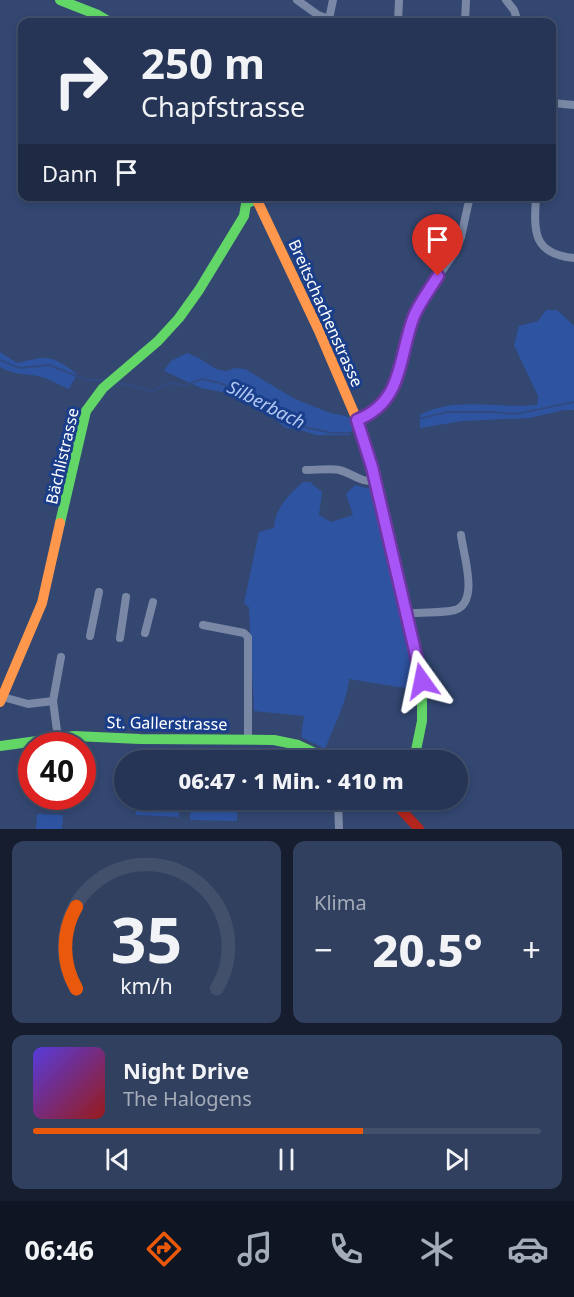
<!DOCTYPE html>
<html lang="de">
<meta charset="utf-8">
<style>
body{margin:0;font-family:"Noto Sans",sans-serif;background:#32405f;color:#f1f3f6;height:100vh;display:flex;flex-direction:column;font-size:22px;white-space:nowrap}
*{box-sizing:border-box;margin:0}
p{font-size:20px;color:#a4abb9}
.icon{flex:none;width:33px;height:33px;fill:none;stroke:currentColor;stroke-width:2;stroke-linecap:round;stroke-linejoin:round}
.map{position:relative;height:829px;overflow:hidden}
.side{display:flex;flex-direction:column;gap:12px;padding:12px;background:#151d2f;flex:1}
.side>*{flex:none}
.banner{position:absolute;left:18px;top:18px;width:538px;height:183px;border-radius:12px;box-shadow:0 3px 9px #0003,0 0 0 2px #42506c;background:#263555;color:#f1f3f6;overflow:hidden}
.speed{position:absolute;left:18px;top:732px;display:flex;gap:12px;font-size:30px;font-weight:700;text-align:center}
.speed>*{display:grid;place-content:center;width:78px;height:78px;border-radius:50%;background:#263555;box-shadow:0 3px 9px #0003,0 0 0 2px #42506c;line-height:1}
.speed .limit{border:9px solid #d22;background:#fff;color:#111}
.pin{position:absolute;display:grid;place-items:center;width:51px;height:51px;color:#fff;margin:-62px -26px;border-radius:50% 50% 50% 0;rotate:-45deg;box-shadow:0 0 6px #0007}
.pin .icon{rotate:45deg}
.me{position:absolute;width:66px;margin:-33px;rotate:348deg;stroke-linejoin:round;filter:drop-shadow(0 0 4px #0008)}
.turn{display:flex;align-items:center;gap:21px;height:126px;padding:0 24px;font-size:27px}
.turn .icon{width:78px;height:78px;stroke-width:2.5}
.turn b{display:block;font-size:42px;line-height:51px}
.then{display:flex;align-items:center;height:57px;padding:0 24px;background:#0003;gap:12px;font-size:22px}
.big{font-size:45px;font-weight:800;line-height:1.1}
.side .widget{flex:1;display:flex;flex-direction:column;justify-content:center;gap:9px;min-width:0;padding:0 21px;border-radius:12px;background:#32405f}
.side .dial{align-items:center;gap:0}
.dial svg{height:156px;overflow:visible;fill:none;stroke:#42506c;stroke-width:7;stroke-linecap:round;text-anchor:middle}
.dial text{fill:#f1f3f6;stroke:none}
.song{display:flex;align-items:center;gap:18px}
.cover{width:72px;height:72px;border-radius:9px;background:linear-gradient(135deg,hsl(250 70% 55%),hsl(0 70% 35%))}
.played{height:6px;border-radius:3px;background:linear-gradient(90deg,#ea580c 65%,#42506c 65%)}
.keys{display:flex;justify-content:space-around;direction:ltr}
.heat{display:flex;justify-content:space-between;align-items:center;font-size:33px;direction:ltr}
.side .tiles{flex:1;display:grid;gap:12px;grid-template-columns:1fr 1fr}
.widget:last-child{grid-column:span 2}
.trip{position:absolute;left:114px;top:750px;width:354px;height:60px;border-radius:30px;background:#263555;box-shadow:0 3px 9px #0003,0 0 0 2px #42506c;font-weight:800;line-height:60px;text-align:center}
.tabs{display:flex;height:96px;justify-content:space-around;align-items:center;background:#0f1522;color:#a4abb9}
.tabs .icon{width:42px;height:42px}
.tabs .selected{color:#ea580c}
.tabs b{font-size:27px;color:#f1f3f6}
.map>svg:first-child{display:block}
</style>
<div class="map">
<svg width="574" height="829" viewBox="0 0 574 829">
<rect width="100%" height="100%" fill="#334771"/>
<path fill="#2e54a1" d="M546 310H557L574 326V410H564L529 418 462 421 420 428V415C456 396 498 409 537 405L538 396 514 345 519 326 538 321Z
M0 352 17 363C48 356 50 354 77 374L69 389C59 385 48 378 38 376 24 374 12 374 0 367Z
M187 353 197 357 216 369 227 371 235 368 245 369 295 399 330 413 346 416 355 422 350 435H316L301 430 286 428 248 397 201 388 164 371 171 361Z
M303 482H310L322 492 319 515 331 522 353 515 346 494 355 485 375 490 418 690 349 679C347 702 334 725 325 749L301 737 304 716 254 711 249 607 244 603 259 532 274 528C275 508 289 495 303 482Z
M136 800H179V817L136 815Z
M191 800H237V821L190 820Z
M37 814 63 815 62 829H36Z"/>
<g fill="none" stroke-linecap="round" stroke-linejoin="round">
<path stroke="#314b82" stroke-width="2" d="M0 360 19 368 49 365 87 380H105
M115 382 152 391 169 383 185 385 202 379 220 383 269 405 308 428 332 433H350
M419 419 447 412H493L516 414 574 402"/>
<path stroke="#7a88a5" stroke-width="8" d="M297 0 318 15 329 19 333 22
M506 0 514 10 518 22
M329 19 333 0
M398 22 399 0
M465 22 466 0
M552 103 574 105
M536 196C534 231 532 254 574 258
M357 420 380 407 390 394 414 316 422 300 455 252 461 237 470 196
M306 470C314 470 333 468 339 470 352 473 361 483 375 481
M407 614C422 611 439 614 455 610 480 602 463 554 461 535
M203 625 244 633 248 637V740
M145 633 153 602
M90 636 99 592
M120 638 126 597
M3 697 28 704 53 701
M58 738 53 701 61 657
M338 800 339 829"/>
<path stroke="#63d668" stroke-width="10" d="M60 0 98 15 110 22
M379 498 422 681V721L414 760
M60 523 86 411 103 388 158 341 179 318 199 290 244 216 246 204 256 199
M0 746 74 736 140 739 274 740 298 745 330 760"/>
<path stroke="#ff974d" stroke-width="10" d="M255 196 319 331 357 420 369 454 379 498
M0 702 42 603 60 523"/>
<path stroke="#b3261e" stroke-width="10" d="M392 800 419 829"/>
</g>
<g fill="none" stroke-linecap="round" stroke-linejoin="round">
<defs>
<path id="route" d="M422 681 372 467 357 420C404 402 398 357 414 316 420 302 430 289 438 276"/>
</defs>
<use href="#route" stroke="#6d37a1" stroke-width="15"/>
<use href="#route" stroke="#a855f7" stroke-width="10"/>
</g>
<g text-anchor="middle" stroke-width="6" stroke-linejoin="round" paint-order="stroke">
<g font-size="16" fill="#fff" stroke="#1a3e8a">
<text transform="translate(326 313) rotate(66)" y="6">Breitschachenstrasse</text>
<text transform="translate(62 456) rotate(-77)" y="6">Bächlistrasse</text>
<text transform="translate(167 723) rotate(1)" y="6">St. Gallerstrasse</text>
</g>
<g font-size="18" font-style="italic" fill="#b0c7f4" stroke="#1a3e8a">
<text transform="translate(266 405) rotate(27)" y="6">Silberbach</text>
</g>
</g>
</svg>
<div class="speed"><div class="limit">40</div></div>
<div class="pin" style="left:438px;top:276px;background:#d93025"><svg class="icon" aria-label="arrive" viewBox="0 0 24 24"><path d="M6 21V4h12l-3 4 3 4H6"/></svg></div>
<svg class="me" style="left:422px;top:681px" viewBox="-20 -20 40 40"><path d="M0-17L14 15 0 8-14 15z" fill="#a855f7" stroke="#fff" stroke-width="4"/></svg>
<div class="trip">06:47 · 1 Min. · 410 m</div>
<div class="banner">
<div class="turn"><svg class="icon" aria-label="right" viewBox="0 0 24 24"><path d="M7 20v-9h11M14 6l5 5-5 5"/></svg><div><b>250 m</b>Chapfstrasse</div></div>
<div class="then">Dann<svg class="icon" aria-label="arrive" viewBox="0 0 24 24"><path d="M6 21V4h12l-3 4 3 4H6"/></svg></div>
</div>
</div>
<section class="side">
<div class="tiles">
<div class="widget dial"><svg viewBox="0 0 100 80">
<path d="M14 69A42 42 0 1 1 86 69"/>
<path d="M14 69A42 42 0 0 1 14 27" stroke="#ea580c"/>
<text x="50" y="56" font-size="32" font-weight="700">35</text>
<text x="50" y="72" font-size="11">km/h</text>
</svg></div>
<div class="widget"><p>Klima</p>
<div class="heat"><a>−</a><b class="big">20.5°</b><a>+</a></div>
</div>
<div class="widget">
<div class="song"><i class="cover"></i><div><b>Night Drive</b><p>The Halogens</p></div></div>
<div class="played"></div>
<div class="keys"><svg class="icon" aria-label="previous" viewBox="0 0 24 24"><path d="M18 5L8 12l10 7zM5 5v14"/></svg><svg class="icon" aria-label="pause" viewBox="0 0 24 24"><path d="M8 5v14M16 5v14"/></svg><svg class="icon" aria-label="next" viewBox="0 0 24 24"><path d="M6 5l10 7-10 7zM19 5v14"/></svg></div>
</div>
</div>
</section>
<nav class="tabs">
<b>06:46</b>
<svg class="icon selected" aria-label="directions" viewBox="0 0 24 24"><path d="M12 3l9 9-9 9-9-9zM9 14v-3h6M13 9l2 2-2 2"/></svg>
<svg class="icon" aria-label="music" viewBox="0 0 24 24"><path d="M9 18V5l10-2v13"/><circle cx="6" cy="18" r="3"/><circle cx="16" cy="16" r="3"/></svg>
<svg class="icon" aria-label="phone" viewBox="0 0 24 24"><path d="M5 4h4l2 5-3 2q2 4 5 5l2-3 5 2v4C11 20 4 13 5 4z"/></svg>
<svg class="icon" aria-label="climate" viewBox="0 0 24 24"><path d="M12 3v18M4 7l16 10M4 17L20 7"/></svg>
<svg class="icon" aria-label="car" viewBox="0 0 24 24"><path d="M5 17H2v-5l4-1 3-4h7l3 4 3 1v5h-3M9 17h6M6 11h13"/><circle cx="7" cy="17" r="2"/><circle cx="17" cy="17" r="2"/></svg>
</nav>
